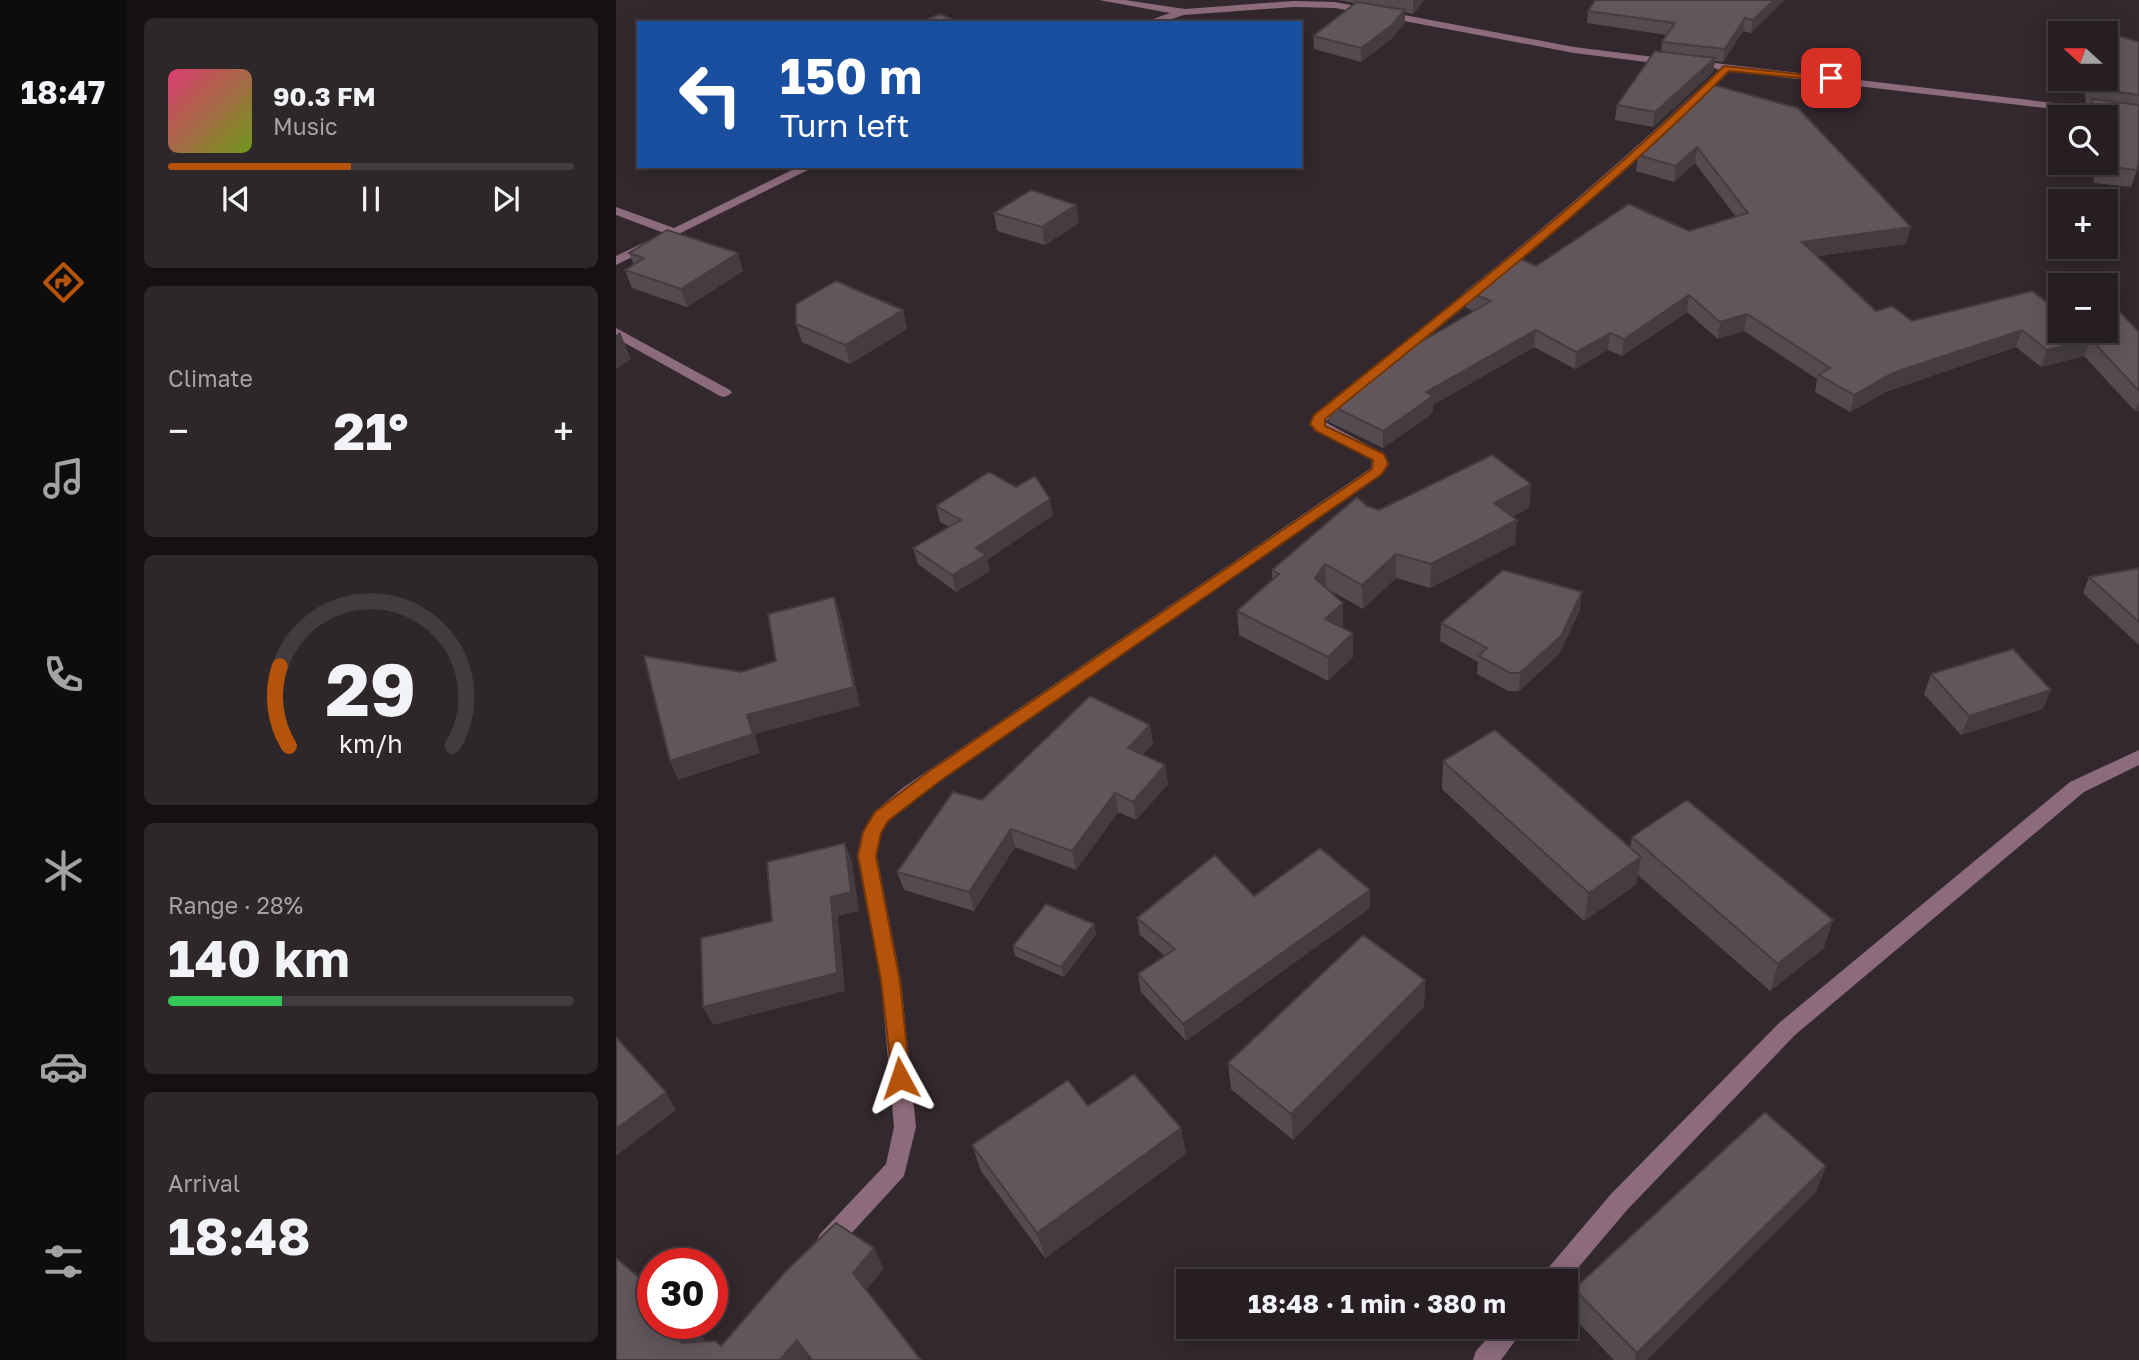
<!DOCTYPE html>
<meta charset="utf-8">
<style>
body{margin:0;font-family:"Golos Text",sans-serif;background:#2e272a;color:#f1f3f6;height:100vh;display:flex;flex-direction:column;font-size:26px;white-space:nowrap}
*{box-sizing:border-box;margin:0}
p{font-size:23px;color:#a4a2a5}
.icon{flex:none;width:38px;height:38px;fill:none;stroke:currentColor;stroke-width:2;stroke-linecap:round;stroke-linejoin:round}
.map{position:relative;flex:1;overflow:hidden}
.drawer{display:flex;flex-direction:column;gap:18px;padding:18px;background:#151013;width:490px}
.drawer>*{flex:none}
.hud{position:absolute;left:21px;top:21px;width:665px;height:147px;border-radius:0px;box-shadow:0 4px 18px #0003,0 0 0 2px #423c40;background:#1a4fa0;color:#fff;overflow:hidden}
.needle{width:46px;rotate:291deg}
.fabs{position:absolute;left:1432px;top:21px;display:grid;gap:14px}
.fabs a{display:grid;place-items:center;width:70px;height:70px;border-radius:0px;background:#261e22;box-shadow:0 4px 18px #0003,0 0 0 2px #423c40;font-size:35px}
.speed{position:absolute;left:21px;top:1248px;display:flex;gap:14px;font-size:35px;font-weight:700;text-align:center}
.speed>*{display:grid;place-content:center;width:91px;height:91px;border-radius:50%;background:#261e22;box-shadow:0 4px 18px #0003,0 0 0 2px #423c40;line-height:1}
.speed .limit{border:10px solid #d22;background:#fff;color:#111}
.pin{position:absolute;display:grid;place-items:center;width:60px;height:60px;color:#fff;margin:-30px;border-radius:14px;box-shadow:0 4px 10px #0006}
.me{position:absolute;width:77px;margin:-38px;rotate:355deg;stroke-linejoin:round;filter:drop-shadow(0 0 5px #0008)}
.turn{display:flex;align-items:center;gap:24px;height:147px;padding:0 28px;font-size:32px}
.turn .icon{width:91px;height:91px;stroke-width:2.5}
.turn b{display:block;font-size:49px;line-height:60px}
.big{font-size:52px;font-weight:700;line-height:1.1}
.drawer .widget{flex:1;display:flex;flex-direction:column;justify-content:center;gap:10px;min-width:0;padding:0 24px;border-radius:10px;background:#2e272a}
.drawer .dial{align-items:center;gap:0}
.dial svg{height:182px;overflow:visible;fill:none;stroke:#423c40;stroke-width:7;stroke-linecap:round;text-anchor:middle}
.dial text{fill:#f1f3f6;stroke:none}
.song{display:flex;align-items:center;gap:21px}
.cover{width:84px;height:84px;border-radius:10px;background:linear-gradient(135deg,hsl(340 70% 55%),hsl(80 70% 35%))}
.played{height:7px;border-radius:4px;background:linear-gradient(90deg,#b45309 45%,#423c40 45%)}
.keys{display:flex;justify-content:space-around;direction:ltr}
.heat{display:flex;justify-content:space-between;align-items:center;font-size:38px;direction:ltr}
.charge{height:10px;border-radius:5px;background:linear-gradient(90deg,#34c759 28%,#423c40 0)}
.trip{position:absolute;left:560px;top:1269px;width:402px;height:70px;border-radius:0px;background:#261e22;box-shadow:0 4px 18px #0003,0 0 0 2px #423c40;font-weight:700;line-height:70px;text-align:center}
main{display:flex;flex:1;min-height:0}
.tab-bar{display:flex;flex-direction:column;width:126px;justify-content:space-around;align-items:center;background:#0f0c0e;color:#a4a2a5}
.tab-bar .icon{width:49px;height:49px}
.tab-bar .active{color:#b45309}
.tab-bar b{font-size:32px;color:#f1f3f6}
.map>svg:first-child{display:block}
</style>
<main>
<nav class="tab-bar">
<b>18:47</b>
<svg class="icon active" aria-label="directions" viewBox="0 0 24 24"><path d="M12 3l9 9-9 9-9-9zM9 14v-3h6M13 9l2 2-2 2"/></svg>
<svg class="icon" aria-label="music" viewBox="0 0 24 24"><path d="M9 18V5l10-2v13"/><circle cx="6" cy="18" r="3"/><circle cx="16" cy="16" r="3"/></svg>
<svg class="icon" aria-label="phone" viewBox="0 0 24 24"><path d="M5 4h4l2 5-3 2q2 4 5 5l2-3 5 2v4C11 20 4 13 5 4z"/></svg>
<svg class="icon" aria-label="climate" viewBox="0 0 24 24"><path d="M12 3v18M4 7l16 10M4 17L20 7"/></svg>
<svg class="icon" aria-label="car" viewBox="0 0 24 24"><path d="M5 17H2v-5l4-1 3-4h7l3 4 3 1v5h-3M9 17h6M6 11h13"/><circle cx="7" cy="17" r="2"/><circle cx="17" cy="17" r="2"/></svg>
<svg class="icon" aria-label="filters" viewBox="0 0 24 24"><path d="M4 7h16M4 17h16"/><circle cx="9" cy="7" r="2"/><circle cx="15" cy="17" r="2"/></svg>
</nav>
<section class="drawer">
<div class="widget">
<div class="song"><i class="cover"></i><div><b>90.3 FM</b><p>Music</p></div></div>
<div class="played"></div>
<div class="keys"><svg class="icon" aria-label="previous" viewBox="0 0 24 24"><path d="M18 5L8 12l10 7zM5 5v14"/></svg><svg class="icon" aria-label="pause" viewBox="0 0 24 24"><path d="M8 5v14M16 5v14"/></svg><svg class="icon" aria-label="next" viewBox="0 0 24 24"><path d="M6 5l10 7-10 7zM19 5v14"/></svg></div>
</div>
<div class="widget"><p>Climate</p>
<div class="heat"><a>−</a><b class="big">21°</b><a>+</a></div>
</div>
<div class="widget dial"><svg viewBox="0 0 100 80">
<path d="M14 69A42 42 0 1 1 86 69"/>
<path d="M14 69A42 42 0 0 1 10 34" stroke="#b45309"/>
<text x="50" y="56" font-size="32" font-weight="700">29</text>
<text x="50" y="72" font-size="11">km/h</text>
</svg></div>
<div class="widget"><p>Range · 28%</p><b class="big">140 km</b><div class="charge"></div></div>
<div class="widget"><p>Arrival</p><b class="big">18:48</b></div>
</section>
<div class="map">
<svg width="1523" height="1360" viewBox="0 0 1523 1360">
<rect width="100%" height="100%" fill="#32282d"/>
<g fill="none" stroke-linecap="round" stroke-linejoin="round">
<path fill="#8c6b7a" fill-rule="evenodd" d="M483 0H509L569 9 678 1 719 2 958 47 1054 59 1059 62 1054 65 958 53 719 8 678 7 568 15 543 23H526L554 13Z
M1099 63 1523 113V119L1114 71C1003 179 884 278 764 376H754V370C873 273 992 177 1103 70L1094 66Z
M184 166H200L0 265V256L48 233 0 215V207L58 228Z
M0 328 114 390 116 393 109 397 104 396 0 338Z
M729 393 736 397 709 422 768 454 773 464 766 474 302 797 272 822 265 833 261 856 285 981 300 1127 288 1176 220 1250 212 1253 204 1250 200 1242 204 1234 270 1164 278 1127 265 981 241 856 246 832 258 812 288 787 755 468 756 459 694 424 698 415Z
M1523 750V765L1468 792 1179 1035 1011 1210 950 1282 924 1281 928 1273 995 1194 1163 1023 1454 782Z
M882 1326H910L885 1360H857L860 1351Z"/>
</g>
<path fill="#544a4f" d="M721 0H808L797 14 789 12V23L775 39 745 62 698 49 697 36 739 3Z
M1168 0 1135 33 1127 31 1107 62 1099 61 1097 72 1037 127 999 120 1001 105 1045 52 1046 42 1051 35 971 23 972 11Z
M1468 25 1523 42V160L1521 170 1515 187 1478 183 1476 163H1489V117H1471L1475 104H1470L1467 79H1489V33H1465Z
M1090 83 1295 227 1290 244 1201 256 1260 311 1296 321 1444 331 1523 332V411H1519L1468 356 1425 367 1400 347 1272 391 1234 412 1199 392 1201 379 1128 331 1102 339 1071 312 1006 356 992 350 959 369 918 347 817 405V413L767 448 713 422 712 404 858 311 850 308V291L888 270 920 266 1073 231 1120 217 1079 163 1058 182 1020 171 1022 155 1055 126 1056 114Z
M460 205 463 223 429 245 381 231 378 213Z
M13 253 127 271 71 307 16 288 9 270 18 265Z
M287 310 291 329 234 364 186 342 180 324Z
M915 484 913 508 896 517 899 544 814 588 780 578 747 609 710 588 727 603V627L726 628 737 633V657L712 681 623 635 621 611 656 580V570L751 506 763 510Z
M400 487 437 515 371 560 374 571 340 592 302 564 297 548 333 527 324 522 320 506Z
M1523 568V645L1467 593 1473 577Z
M964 610 943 654 903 691H892L861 674 862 662 824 641 825 623Z
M1315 674 1427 709 1345 735 1308 694Z
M534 725 537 744 526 755 549 765 552 784 520 820 502 812 460 870 399 847 358 911 288 890 281 872 366 800Z
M827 761 1014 848 1016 837 1208 948 1154 991 1022 875 1020 885 968 921 826 789Z
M754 890V908L570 1041 525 992 522 974 549 956 524 935 521 918 638 896Z
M478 924 480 934 448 977 399 956 397 946Z
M809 980 808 1007 677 1140 615 1089 612 1063Z
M472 1106 565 1128 570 1154 429 1258 365 1171 356 1145Z
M1210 1166 1200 1192 1031 1360H998L953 1313 958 1289Z"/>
<path fill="#453c40" d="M797 0H808L797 14Z
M1158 0H1168L1135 33 1137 20Z
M789 10V23L775 39 745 62V48Z
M1129 18 1127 31 1107 62 1109 49Z
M1099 58 1097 72 1037 127 1039 112Z
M1081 147 1079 163 1058 182 1060 166Z
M460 205 463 223 429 245 426 227Z
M1295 227 1290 244 1183 258 1186 242Z
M122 253 127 271 71 307 65 289Z
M1073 295 1071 312 1006 356 1008 339Z
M287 310 291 329 234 364 229 345Z
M1131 314 1128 331 1102 339 1104 322Z
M920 330 918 347 817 405V413L767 448V431L810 392Z
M1406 330 1400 347 1272 391 1234 412 1238 395 1277 373Z
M4 332 15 359 0 369V335Z
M994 333 992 350 959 369 960 352Z
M1475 339 1468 356 1425 367 1431 350Z
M1523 402V411H1519Z
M915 484 913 508 876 526 878 503Z
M434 499 437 515 371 560 374 571 340 592 336 575 360 548Z
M901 520 899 544 814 588 815 564Z
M780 554V578L747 609 746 585Z
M709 564 710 588 699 578Z
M966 592 964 610 943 654 903 691 904 673Z
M218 597 225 616 244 706 139 734 144 753 62 780 54 761 131 715Z
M727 603V627L710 643 709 619Z
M737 633V657L712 681V657Z
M1435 690 1427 709 1345 735 1353 716Z
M534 725 537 744 515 767 512 748Z
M549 765 552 784 520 820 517 802Z
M499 793 502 812 460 870 456 851Z
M395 829 399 847 358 911 353 892Z
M229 843 236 862 243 911 222 916 229 991 97 1025 87 1007 215 897Z
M1025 857 1020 885 968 921 973 893Z
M754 890V908L570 1041 567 1024Z
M1217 920 1208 948 1154 991 1162 964Z
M478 924 480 934 448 977 445 967Z
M809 980 808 1007 677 1140 675 1114Z
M50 1092 60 1110 0 1156V1129Z
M565 1128 570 1154 429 1258 421 1233Z
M1210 1166 1200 1192 1031 1360H1019L1021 1353Z
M258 1248 268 1269 247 1294 237 1273Z
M74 1323H77L90 1341 81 1350 78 1359 63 1340 66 1331Z
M181 1340 193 1359 192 1360H164Z"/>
<path fill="#62565c" stroke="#453c40" stroke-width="2" d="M979 0H1158L1137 20 1129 18 1109 49 1046 42 1059 23 972 11Z
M741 2 789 10 775 26 745 48 697 36Z
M324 14 345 23H302Z
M1468 25 1523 42V95L1475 88 1474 79H1489V33H1469Z
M1039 51 1099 58 1039 112 1001 105Z
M1090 83 1182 108 1295 227 1186 242 1260 311 1276 306 1296 321 1416 291 1444 312V331H1489V308L1491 307 1505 313 1523 332V391L1475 339 1431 350 1406 330 1277 373 1238 395 1203 375 1214 368 1131 314 1104 322 1073 295 1008 339 994 333 960 352 920 330 810 392 817 396 767 431 712 404 748 375 875 301 850 291 879 268 888 270 905 259 920 266 1013 204 1073 231 1132 213 1081 147 1060 166 1022 155 1066 116 1056 114Z
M1476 99 1523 105V160L1521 170 1484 166 1483 163H1489V117H1478Z
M415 190 460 205 426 227 378 213Z
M51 230 122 253 65 289 9 270 28 258 13 253Z
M220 281 287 310 229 345 180 324V304Z
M876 455 915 484 878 503 901 520 815 564 780 554 746 585 709 564 699 578 727 603 709 619 737 633 712 657 621 611 663 574 656 570 741 497 751 506 763 510Z
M373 472 400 487 419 476 434 499 360 548 370 555 336 575 297 548 345 520 320 506Z
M1523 568V622L1473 577Z
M887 570 966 592 945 636 904 673H894L863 656 871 648 825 623Z
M218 597 238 687 131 715 137 734 54 761 28 656 125 672 160 661 152 614Z
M1397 649 1435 690 1353 716 1315 674Z
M474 696 534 725 512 748 549 765 517 802 499 793 456 851 395 829 353 892 281 872 337 792 366 800Z
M879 730 1025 857 973 893 827 761Z
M1071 800 1217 920 1162 964 1016 837Z
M229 843 235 892 215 897 221 973 87 1007 85 938 156 921 151 862Z
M704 848 754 890 567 1024 522 974 559 949 521 918 599 855 638 896Z
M430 904 478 924 445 967 397 946Z
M747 935 809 980 675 1114 612 1063Z
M0 1037 50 1092 0 1129Z
M518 1074 565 1128 421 1233 356 1145 452 1080 472 1106Z
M1149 1112 1210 1166 1021 1353 958 1289Z
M220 1223 258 1248 237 1273 305 1360H196L181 1340 164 1360H0V1258L37 1289V1323H74L66 1331 63 1340 66 1343 100 1341 105 1346 171 1270Z"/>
<path fill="#b45309" stroke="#753606" stroke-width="2" d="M1108 66 1220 78 1215 81 1113 71C988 197 847 307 709 419V426L768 454 772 464 766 474 324 781 272 821 265 833 260 856 284 981 294 1078 291 1084 284 1087 277 1084 265 981 242 856 247 832 259 812 312 772 756 469 757 460 700 431 694 424 698 415C838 302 981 192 1108 66Z"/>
</svg>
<div class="fabs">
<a><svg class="needle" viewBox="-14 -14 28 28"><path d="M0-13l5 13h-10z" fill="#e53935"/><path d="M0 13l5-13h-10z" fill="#a4a2a5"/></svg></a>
<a><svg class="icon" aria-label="search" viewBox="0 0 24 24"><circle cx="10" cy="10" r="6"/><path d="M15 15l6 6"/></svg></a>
<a>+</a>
<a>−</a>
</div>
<div class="speed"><div class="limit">30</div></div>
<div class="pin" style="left:1215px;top:78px;background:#d93025"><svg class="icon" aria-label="arrive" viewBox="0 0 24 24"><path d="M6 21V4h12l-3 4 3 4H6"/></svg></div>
<svg class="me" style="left:284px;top:1078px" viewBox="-20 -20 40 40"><path d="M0-17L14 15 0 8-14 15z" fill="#b45309" stroke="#fff" stroke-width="4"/></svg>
<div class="trip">18:48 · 1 min · 380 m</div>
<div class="hud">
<div class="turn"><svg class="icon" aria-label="left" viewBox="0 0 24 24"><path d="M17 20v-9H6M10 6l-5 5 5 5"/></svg><div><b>150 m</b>Turn left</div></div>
</div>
</div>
</main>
